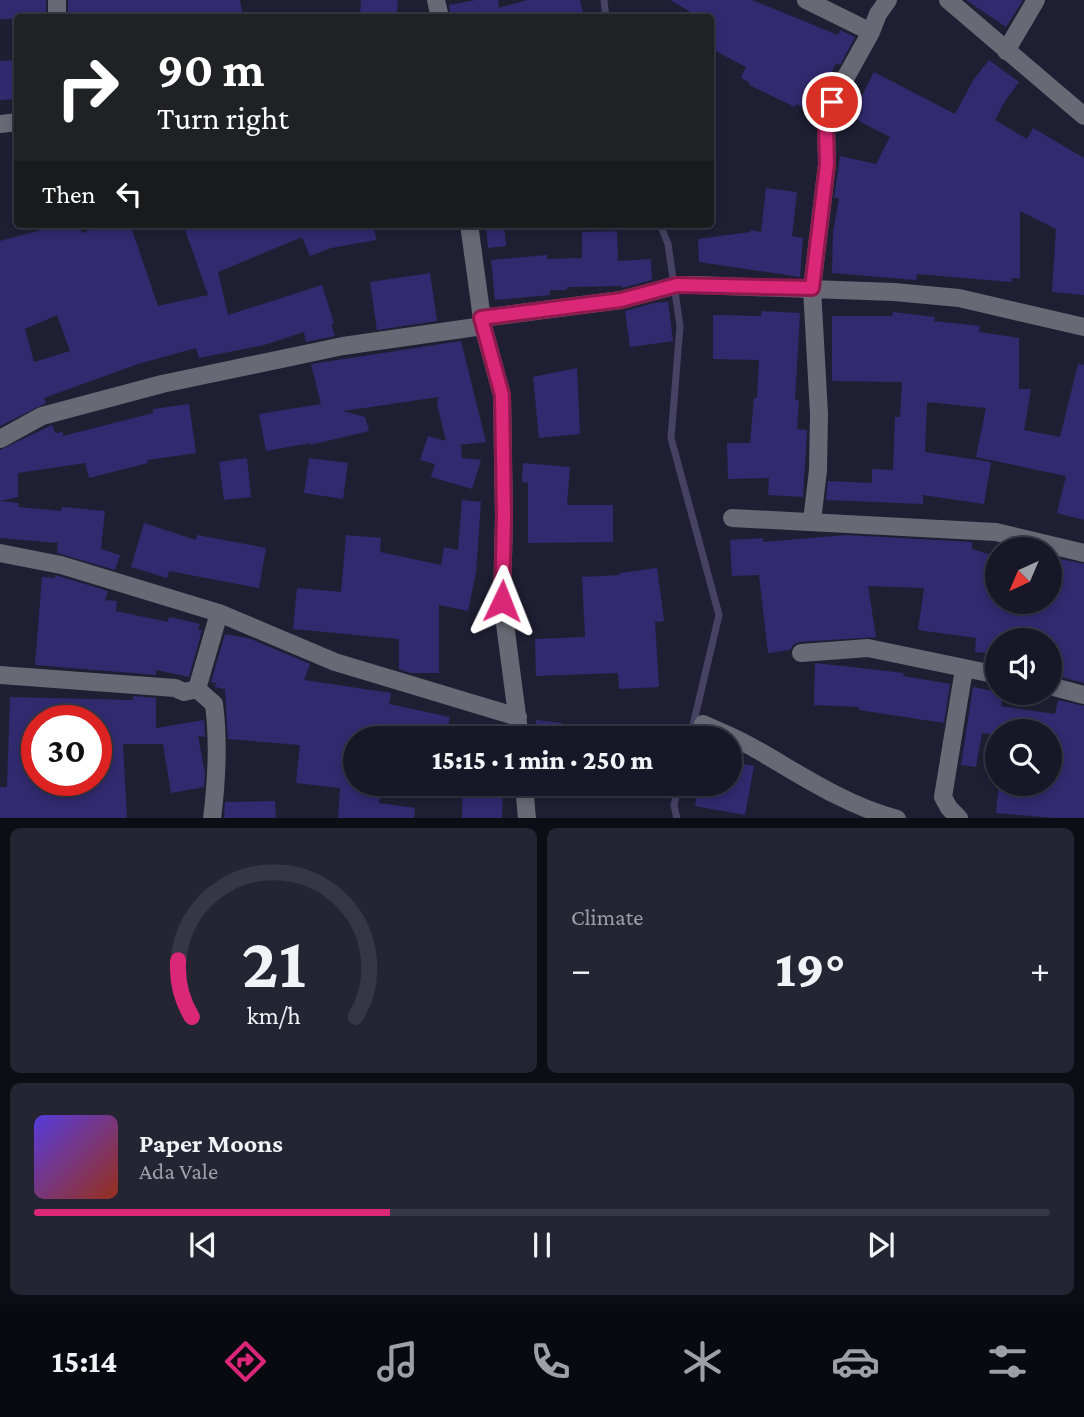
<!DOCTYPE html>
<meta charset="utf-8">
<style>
body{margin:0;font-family:"Crimson Pro",serif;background:#242433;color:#f1f3f6;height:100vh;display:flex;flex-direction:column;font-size:26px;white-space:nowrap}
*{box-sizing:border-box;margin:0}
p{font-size:23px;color:#9e9fa7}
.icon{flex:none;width:38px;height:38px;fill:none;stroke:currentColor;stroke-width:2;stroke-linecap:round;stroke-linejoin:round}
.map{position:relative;height:818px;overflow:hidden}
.drawer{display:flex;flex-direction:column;gap:10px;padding:10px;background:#0d0d15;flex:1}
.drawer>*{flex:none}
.hud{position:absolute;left:14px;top:14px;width:700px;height:214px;border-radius:7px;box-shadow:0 4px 10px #0003,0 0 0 2px #363644;background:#202124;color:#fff;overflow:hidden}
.needle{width:46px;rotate:224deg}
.fabs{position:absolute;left:985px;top:537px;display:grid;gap:14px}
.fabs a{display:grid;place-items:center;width:77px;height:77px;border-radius:50%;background:#171727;box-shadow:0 4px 10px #0003,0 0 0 2px #363644;font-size:35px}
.speed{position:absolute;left:21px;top:705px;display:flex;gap:14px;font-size:35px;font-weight:700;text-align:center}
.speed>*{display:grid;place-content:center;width:91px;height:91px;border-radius:50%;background:#171727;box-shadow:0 4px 10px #0003,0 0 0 2px #363644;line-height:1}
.speed .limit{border:10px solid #d22;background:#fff;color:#111}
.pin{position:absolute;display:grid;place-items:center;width:60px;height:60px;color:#fff;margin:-30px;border:4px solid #fff;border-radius:50%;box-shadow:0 2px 7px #0007}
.me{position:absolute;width:77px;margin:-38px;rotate:2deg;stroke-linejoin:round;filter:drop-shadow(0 0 5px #0008)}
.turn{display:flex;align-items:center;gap:24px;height:147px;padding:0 28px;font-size:32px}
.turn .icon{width:91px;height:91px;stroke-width:2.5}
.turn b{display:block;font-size:49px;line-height:60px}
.then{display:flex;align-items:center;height:66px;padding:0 28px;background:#0003;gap:14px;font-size:26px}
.big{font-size:52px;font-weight:800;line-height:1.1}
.drawer .widget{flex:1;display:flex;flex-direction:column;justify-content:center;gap:10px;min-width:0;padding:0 24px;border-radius:10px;background:#242433}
.drawer .dial{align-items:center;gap:0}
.dial svg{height:182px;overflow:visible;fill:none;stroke:#363644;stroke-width:7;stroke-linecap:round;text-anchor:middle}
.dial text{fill:#f1f3f6;stroke:none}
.song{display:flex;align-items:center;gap:21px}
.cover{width:84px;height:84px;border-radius:10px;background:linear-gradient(135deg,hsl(250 70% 55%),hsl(10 70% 35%))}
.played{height:7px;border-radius:4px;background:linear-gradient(90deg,#db2777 35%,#363644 35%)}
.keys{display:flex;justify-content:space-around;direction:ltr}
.heat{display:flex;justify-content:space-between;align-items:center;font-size:38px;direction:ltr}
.drawer .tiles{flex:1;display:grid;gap:10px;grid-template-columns:1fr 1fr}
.widget:last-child{grid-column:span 2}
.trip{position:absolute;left:343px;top:726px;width:399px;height:70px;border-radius:35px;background:#171727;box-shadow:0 4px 10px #0003,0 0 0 2px #363644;font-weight:800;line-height:70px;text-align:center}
.dock{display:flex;height:112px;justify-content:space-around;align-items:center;background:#090910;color:#9e9fa7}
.dock .icon{width:49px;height:49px}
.dock .active{color:#db2777}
.dock b{font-size:32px;color:#f1f3f6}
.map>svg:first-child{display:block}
</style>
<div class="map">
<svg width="1084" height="819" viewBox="0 0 1084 819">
<rect width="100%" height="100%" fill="#1f1f34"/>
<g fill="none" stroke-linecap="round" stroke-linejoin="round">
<path stroke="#474264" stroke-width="7" d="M604 0 606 18
M660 224 668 244 680 326 671 438 719 615 690 738
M677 819 674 805 679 784"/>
</g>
<path fill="#312a6f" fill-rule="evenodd" d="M0 0H46V18L0 19Z
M68 0H240L243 18H68Z
M361 0H398L396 18H360Z
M476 0H498L499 8 527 0H580L584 18H451L449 5Z
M670 0H752L838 35 840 30 855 37 840 65 836 63 813 112 796 104 795 107 749 85 750 83 741 78 746 67 710 48V18H701Z
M966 0H1023L1006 27Z
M18 60V99L0 100V61Z
M989 60 1019 82 1005 101 995 120 1027 139 1033 128 1084 158V295L1052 292 1056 229 1020 211V278H1012L1011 282 917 274 916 280 832 273 833 232 839 198H834L840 156 876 164 890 137 851 117 874 72 955 114 974 79Z
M766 188 797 192 792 236 803 238 800 277 699 262 698 239 750 232 751 230 761 232Z
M63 224H80L82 233 107 224H130L158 306 208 295 183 224H374L376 240 331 248 310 256 302 237 218 272 228 315 322 285 334 323 331 324 335 336 306 342 304 332 264 345 199 358 196 348 138 364 44 398 46 403 0 426V241ZM57 315 70 351 34 362 25 329Z
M486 224H504L506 246 488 248Z
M617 231 618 261 651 259 652 280 622 288V286L567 287V290H550V295L495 300 491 260 547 255V259L582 258V232Z
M430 273 437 321 377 330 370 282Z
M668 302 673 341 630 347 625 311 654 303Z
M762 311 800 313 795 400H799L797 429 807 430 803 497 768 495 769 478 728 479 727 443H750L754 398H757L759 360 713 359V315L761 316Z
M893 312 935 317 934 321 980 326 979 332 1019 338V389H1031L1024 430 1060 437 1078 364 1084 365V520L1057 513 1066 476 976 457 986 408 927 402 925 452 991 462 984 504 923 495V504L826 500 828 481 872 483V469L893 470 895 417H900L902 382 832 381V316H892Z
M461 341 486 442 459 445 461 446 462 458 481 460 472 489 431 477 435 464 420 460 428 436 446 441 437 404 439 397 343 411 365 417 369 431 310 445V443L266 451 259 414 321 404 311 364Z
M577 368 580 434 539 438 533 377Z
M189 404 196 453 147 460 148 463 89 478 85 463 18 473V497L0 501 18 503 19 507 61 511 62 507 105 511 101 549 120 555 115 570 57 553 58 543 0 538V450L52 425 55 433 63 432V436L153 413V409Z
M247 458 251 497 224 500 219 462Z
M309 458 348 463 343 499 304 493Z
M523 463 570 467 567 505H613V542L528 543V483L522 482Z
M462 500 481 502 476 572 468 611 439 605V673H411L399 669V639L293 629 297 588 341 592 346 535 381 538 380 552 441 565 444 547 458 550Z
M144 523 196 540 197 535 266 548 259 588 169 571 167 578 131 567Z
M846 535 972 542V549L998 557V602L1033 605 1034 602H1050V557L1084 564V683L1062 677V675L1050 674V640H998V654L975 652 976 638 918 630 924 588 868 586 876 637 800 642 794 644 790 650 768 653 759 575 732 576 730 540 763 538V542Z
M657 568 664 621 655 622 659 687 619 689 618 673 536 676 535 639 585 637 582 577 620 575V573Z
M55 575 108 591 105 600 117 601 116 611 168 622 169 617 200 624 198 630H202L189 677 156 670V675L35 665 42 577 55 578Z
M225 634 251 639 310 664 304 680 391 693 389 704 450 717 445 738H355V784H383L379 803 415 808 414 818H338L340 788 296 783 300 745 228 739 225 689 215 687 216 683 211 682Z
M815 663 904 673 903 676 950 684 944 723 859 710V707L814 705Z
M973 687 1003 693 1001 706 1055 714 1058 700 1084 706V818H1056L996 813 999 784H1050L1058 734 998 725 997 735 982 733 976 767 961 765Z
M133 696 156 698V728L204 720 205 737 198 736 205 773 204 787 171 793 163 744H123L127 818H0V787H7L10 697 133 700ZM37 721H96V780L37 786Z
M536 720 562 723 560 738H534Z
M730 762 754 766 745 815 695 806 699 784H730Z
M463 784H503L502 818H462Z
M275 801 276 818H224L225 802Z"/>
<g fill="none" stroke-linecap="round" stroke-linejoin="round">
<path stroke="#686974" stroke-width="18" d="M436 0 440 18
M806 0 871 32
M948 0 1084 116
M57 18V0
M1006 51 1036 0
M0 124 18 122
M469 224 483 326 502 395 504 517 502 601 520 738
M482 318 621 300 677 285H697L894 292 959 298 1084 327
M0 439 42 416 162 384 343 346 483 326
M732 518 996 532 1084 553
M812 521 818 470 819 414 812 288 827 164 826 127 832 102 871 32 878 14 888 0
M0 553 61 565 219 613 335 662 518 717
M801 653 868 648 998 675
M0 675 175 688 184 692 197 689 214 704C219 743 217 779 212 819
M1050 686 1084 695
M197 689 219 613
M703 724C719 731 736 738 752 747 800 774 842 804 897 819
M524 784 527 819
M959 818 949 808 943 797 964 669"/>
</g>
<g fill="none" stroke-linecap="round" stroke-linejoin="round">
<defs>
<path id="route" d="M502 601 504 517 502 395 481 318 621 300 677 285 812 288 827 164 826 127 832 102"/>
</defs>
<use href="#route" stroke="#8e194d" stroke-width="18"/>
<use href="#route" stroke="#db2777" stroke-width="12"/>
</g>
</svg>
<div class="fabs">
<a><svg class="needle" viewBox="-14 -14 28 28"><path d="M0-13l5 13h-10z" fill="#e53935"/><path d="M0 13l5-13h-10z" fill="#9e9fa7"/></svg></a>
<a><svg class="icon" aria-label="sound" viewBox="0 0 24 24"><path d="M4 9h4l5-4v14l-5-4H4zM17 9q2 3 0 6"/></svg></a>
<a><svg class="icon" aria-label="search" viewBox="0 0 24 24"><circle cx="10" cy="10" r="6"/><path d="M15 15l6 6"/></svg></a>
</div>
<div class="speed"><div class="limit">30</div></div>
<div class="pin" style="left:832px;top:102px;background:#d93025"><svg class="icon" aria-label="arrive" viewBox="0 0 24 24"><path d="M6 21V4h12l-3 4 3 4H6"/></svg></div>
<svg class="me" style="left:502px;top:601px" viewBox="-20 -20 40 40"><path d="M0-17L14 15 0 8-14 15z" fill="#db2777" stroke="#fff" stroke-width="4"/></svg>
<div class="trip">15:15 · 1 min · 250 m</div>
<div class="hud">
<div class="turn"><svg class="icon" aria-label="right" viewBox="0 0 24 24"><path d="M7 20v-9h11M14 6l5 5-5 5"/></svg><div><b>90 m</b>Turn right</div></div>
<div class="then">Then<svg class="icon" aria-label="left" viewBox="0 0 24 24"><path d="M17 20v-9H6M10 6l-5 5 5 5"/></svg></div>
</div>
</div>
<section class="drawer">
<div class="tiles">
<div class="widget dial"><svg viewBox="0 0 100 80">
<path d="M14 69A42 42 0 1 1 86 69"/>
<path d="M14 69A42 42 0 0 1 8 44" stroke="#db2777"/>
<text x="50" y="56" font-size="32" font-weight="700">21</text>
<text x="50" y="72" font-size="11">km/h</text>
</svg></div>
<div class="widget"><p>Climate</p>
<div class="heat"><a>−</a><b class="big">19°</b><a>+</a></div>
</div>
<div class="widget">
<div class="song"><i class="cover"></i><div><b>Paper Moons</b><p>Ada Vale</p></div></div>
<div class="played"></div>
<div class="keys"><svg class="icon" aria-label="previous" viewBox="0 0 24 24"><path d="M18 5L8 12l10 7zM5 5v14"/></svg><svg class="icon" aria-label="pause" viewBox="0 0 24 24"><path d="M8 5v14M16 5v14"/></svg><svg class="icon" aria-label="next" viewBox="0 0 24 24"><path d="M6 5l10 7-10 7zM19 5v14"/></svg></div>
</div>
</div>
</section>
<nav class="dock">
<b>15:14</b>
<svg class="icon active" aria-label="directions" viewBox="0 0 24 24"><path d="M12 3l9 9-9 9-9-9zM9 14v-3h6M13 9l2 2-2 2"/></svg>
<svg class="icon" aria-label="music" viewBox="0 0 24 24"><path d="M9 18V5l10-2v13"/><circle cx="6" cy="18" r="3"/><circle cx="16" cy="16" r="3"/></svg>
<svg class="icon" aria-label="phone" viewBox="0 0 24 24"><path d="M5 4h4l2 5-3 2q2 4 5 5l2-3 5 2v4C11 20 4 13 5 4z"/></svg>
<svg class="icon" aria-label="climate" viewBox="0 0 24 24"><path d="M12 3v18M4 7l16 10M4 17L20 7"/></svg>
<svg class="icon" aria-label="car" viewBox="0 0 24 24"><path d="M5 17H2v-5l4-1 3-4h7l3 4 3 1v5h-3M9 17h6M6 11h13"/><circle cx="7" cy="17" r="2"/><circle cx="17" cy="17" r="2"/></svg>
<svg class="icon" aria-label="filters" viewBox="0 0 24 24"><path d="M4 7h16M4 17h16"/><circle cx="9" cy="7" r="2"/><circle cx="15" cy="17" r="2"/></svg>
</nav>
